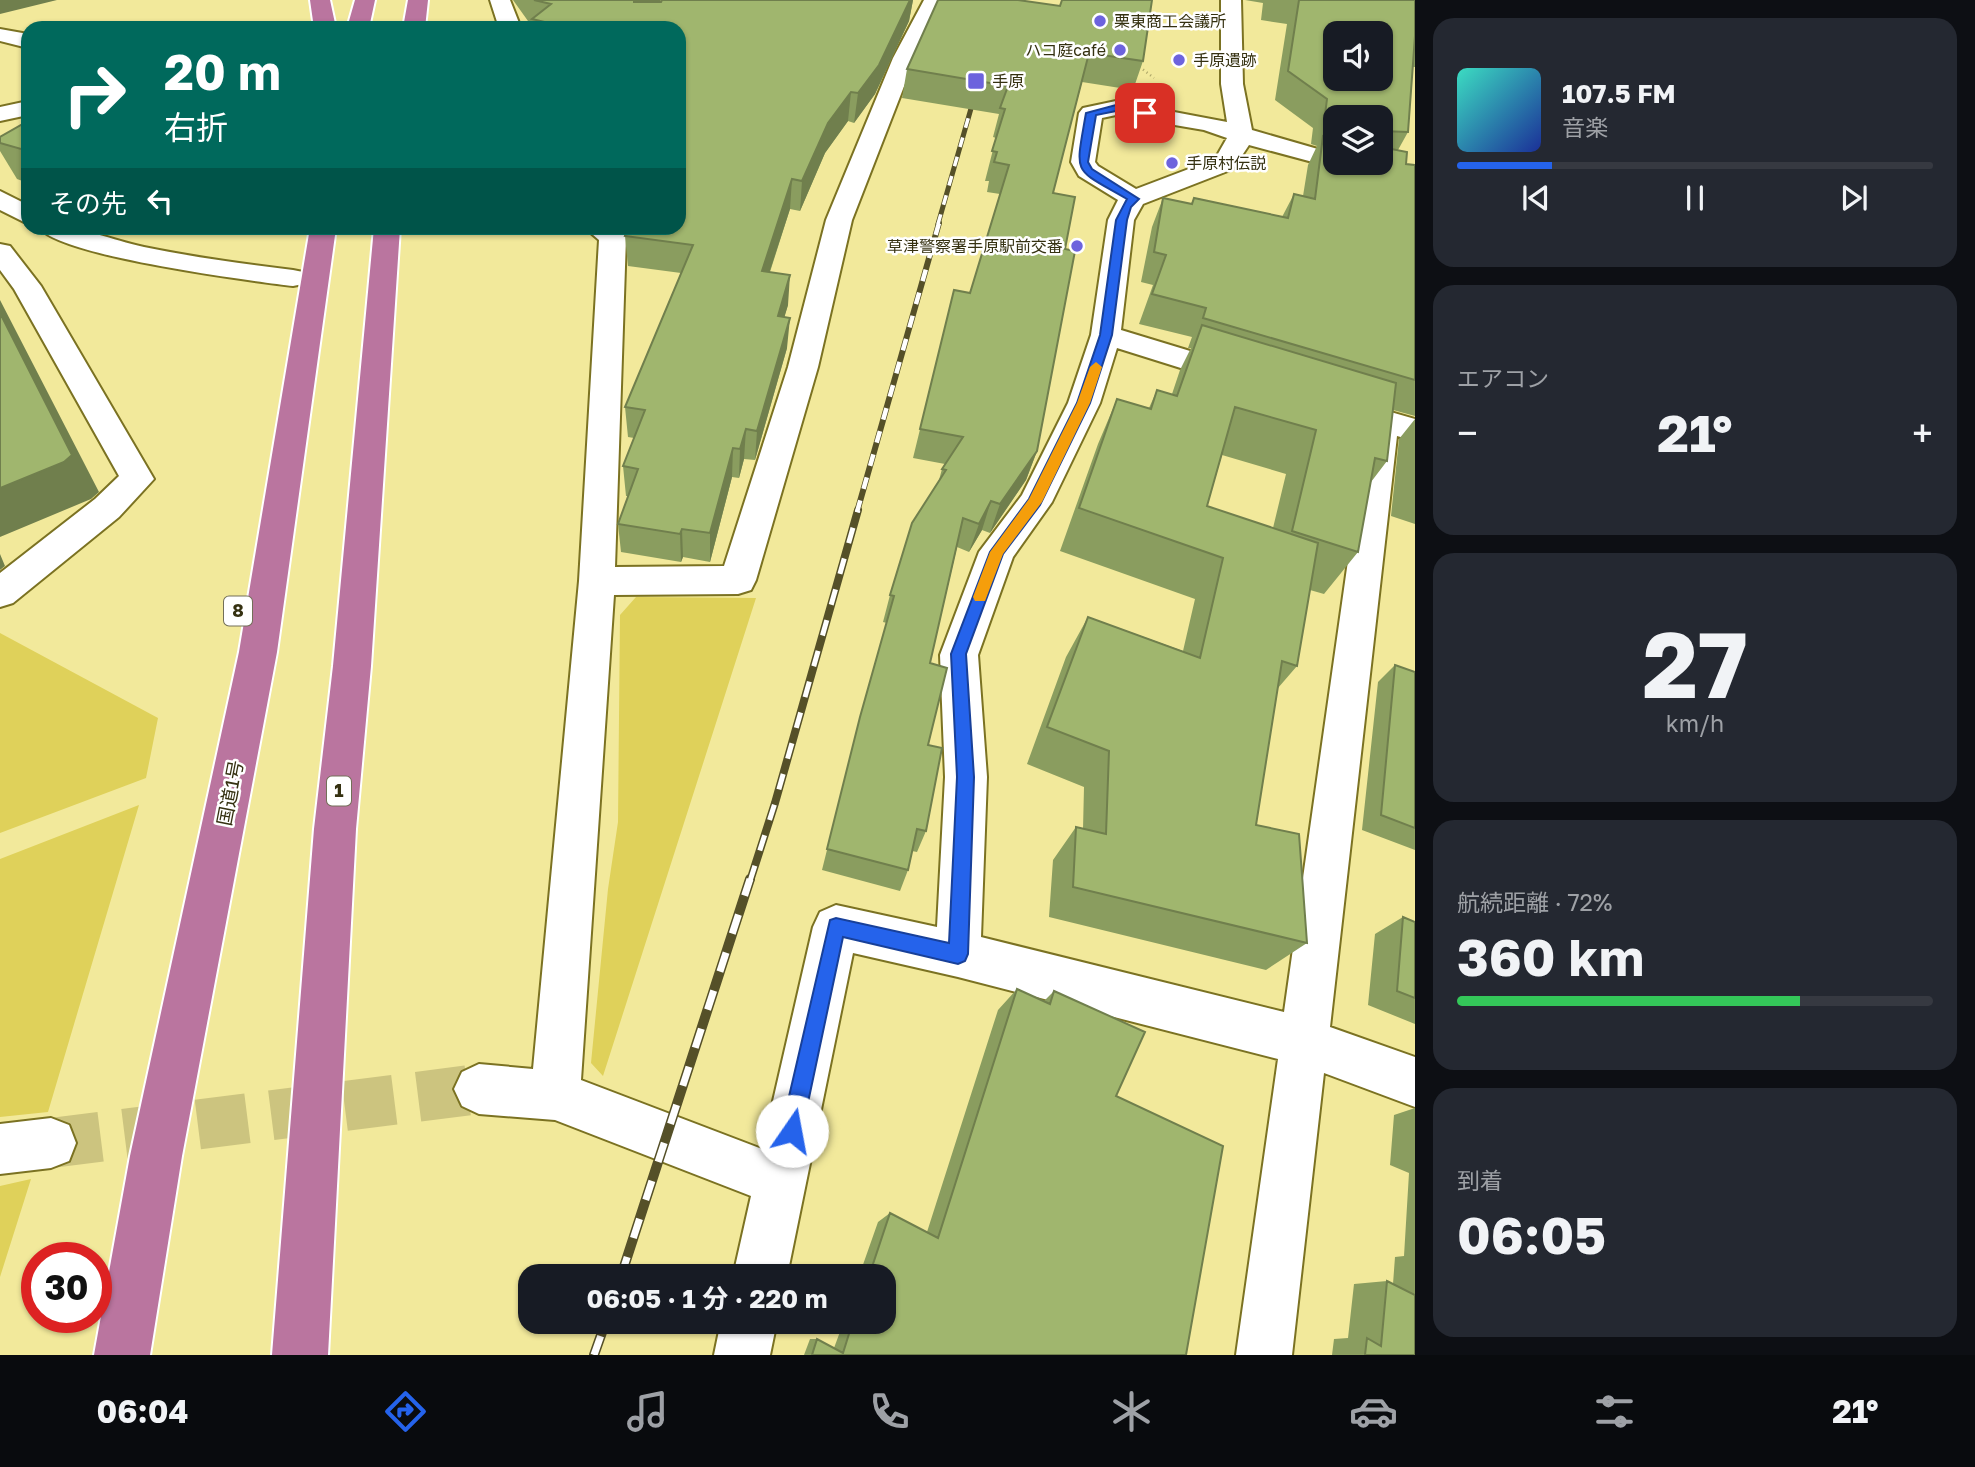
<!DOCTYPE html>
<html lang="ja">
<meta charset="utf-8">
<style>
body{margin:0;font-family:"Golos Text","Noto Sans JP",sans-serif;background:#242831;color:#f1f3f6;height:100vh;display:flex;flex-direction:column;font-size:26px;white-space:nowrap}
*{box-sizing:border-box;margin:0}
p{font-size:23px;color:#9ea1a6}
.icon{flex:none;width:38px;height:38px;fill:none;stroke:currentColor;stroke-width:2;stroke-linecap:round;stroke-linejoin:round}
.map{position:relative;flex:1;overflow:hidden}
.drawer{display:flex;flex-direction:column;gap:18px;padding:18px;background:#0d0f14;width:560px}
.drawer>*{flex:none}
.hud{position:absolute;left:21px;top:21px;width:665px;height:214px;border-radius:21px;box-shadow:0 2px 5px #0004;background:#00695c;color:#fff;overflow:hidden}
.buttons{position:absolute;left:1323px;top:21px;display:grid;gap:14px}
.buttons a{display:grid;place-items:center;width:70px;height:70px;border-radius:14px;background:#171b24;box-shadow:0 2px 5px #0004;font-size:35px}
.speed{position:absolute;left:21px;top:1242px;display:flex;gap:14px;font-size:35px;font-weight:700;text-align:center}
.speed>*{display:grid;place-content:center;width:91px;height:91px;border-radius:50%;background:#171b24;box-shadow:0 2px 5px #0004;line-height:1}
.speed .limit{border:10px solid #d22;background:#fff;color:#111}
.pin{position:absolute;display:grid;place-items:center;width:60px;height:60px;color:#fff;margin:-30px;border-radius:14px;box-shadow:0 4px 10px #0006}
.me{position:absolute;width:77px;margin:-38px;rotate:12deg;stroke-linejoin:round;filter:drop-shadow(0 0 5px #0008)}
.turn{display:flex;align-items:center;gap:24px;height:147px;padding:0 28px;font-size:32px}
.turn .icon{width:91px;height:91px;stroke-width:2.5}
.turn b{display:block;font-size:49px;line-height:60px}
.then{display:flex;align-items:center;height:66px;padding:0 28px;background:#0003;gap:14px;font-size:26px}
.big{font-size:52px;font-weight:700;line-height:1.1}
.drawer .widget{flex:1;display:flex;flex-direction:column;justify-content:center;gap:10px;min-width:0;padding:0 24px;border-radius:21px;background:#242831}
.drawer .dial{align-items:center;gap:0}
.dial b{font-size:91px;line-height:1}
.song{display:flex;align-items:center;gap:21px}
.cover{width:84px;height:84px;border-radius:10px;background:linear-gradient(135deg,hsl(170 70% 55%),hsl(230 70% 35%))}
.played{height:7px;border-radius:4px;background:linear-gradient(90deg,#2563eb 20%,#363941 20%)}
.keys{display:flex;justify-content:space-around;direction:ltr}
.heat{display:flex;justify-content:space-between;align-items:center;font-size:38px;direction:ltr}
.charge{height:10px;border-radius:5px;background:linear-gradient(90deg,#34c759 72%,#363941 0)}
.trip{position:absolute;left:518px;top:1264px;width:378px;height:70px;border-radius:21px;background:#171b24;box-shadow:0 2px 5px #0004;font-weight:700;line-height:70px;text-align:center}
.tabs{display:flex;height:112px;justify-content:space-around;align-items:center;background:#090b0e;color:#9ea1a6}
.tabs .icon{width:49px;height:49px}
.tabs .selected{color:#2563eb}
.tabs b{font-size:32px;color:#f1f3f6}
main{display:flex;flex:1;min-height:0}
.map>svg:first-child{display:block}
</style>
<main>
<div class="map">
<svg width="1415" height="1355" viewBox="0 0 1415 1355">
<rect width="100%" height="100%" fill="#f2e99b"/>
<path fill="#dfd15a" d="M636 597 756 598 603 1076 591 1063 608 889 618 822 620 615Z
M0 633 158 718 146 778 0 833Z
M139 805 48 1112 0 1117V859Z
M31 1179 0 1277V1186Z"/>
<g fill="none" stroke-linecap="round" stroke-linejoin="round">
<path stroke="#ccc47f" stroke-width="50" stroke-dasharray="50 24" stroke-linecap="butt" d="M51 1143 479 1089"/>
<defs>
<path id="minor" d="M490 0H510L521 28H499Z
M924 0H944L915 58 852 220 818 367 756 580 751 590 738 594 614 595 581 1080 762 1149 813 927 820 912 836 905 937 927 945 777 940 655 979 552 1022 495 1068 403 1091 335 1108 220 1118 200 1079 176 1071 162 1079 113 1083 108 1116 101 1227 122 1221 84V0H1241L1243 84 1252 130 1335 154V163H1346L1335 168 1249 145 1233 169 1143 204 1134 220 1121 330 1246 368 1250 375 1246 382 1235 385 1117 348 1100 403 1052 502 1013 557 978 655 987 777 981 937 1284 1012 1367 427 1331 417 1326 409 1331 401 1342 398 1415 419V441L1397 436 1330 1027 1415 1057V1107L1324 1073 1292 1355H1236L1278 1059 958 977 853 953 787 1276H733L751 1196 555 1120 479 1114 462 1106 454 1089 462 1072 479 1064 533 1069 579 581 599 240 585 228H616L626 237 615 567 724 566 788 367 826 220 893 58ZM1116 115 1204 130 1227 138 1215 159 1136 189 1098 166 1095 162 1102 118Z
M0 29 28 34V48L0 41Z
M28 101V115L0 121V107Z
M0 191 28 205V224L0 210Z
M40 228C79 224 106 239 144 247 193 257 243 264 293 270L303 272 307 278 303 284 293 286C252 281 59 256 40 228Z
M0 244 10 246 41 286 154 479 119 517 13 603 0 607V573L95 499 119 476 14 289 0 270Z
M51 1118 69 1125 76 1143 69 1161 51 1168 0 1174V1124Z
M721 1321H777L770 1355H714Z"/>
<path id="highway" d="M310 0H330L336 28H314Z
M355 0H375L369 28H347Z
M408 0H428L425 28H403Z
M310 228H336L277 652 182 1156 150 1355H94L130 1156 239 652Z
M374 228H400L371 666 356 829 328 1355H272L314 829 333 666Z"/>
</defs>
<use href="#minor" stroke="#7b7222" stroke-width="4"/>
<use href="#highway" stroke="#fff" stroke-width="4"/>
<path stroke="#aca568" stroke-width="2.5" stroke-dasharray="1 3.5" stroke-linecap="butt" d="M1136 64 1154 78"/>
<use href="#minor" fill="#fff" fill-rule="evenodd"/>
<use href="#highway" fill="#ba759f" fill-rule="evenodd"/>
<defs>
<path id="rail-far3" d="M938 224 976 91"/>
<path id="rail-far2" d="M857 512 939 223"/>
<path id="rail-far1" d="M750 881 775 803 858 510"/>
<path id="rail" d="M621 1276 750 879
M594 1355 606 1321"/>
</defs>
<use href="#rail-far3" stroke="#555028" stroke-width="5"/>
<use href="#rail-far2" stroke="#555028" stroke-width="6"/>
<use href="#rail-far1" stroke="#555028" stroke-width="8"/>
<use href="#rail" stroke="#555028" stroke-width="10"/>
<use href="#rail-far3" stroke="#fff" stroke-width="3.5" stroke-dasharray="10" stroke-linecap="butt"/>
<use href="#rail-far2" stroke="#fff" stroke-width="4.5" stroke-dasharray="12" stroke-linecap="butt"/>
<use href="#rail-far1" stroke="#fff" stroke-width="5" stroke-dasharray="16" stroke-linecap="butt"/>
<use href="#rail" stroke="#fff" stroke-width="7" stroke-dasharray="20" stroke-linecap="butt"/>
</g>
<path fill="#8a9d5f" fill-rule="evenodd" d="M513 0H661L660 2 662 0H913L909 21 875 94 854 123 848 121 825 153 800 211 790 209 770 272 788 305 784 317 787 348 755 460 744 459 739 478 732 477 710 562 683 557 681 562 621 552 618 524 628 496H626L623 466 634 438 628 437 625 407 681 273 628 266 625 236 679 228V28H533Z
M938 0 1143 61 1133 90 1082 82 1053 193 1065 249 1037 451 1026 480 990 533 982 530 969 552 957 547 930 663 926 831 917 852 912 851 908 870 900 891 822 870 860 717 887 623 883 622 890 595 939 480 942 469 945 464 913 458 954 290 970 293 1000 194 987 192 989 181H985L996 138 993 137 999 114 902 98 907 69Z
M1245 0H1415V67H1412L1408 132 1398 150 1406 164 1415 165V416L1393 410 1387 461 1371 482 1358 552 1324 594 1310 590 1297 666 1278 688 1256 825 1307 943 1266 970 1049 917 1053 860 1076 827 1083 829 1084 787 1027 764 1066 657 1088 617 1183 651 1195 599 1060 551 1098 444 1117 399 1149 408 1157 390 1172 394 1180 370 1191 348H1188L1192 337 1139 324 1153 285 1141 282 1152 227 1163 198 1191 204 1194 198 1282 217 1294 194 1303 196 1308 165 1317 146 1311 144 1313 128 1275 100 1287 24 1261 20 1263 3ZM1335 117H1381V163H1335ZM1222 455 1286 474 1273 528 1207 506Z
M28 121V183L17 179 0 151V137Z
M1415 419V524L1391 516 1399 439Z
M1395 665 1415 672V850L1362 830 1378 682Z
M1403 917 1415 922V1024L1368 1005 1375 934Z
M1017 989 1044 1001 1054 991 1116 1096 1186 1355H804L810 1339H817L834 1348 844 1321H884V1276H859L878 1222 890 1213 927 1232 998 1010Z
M1415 1108V1355H1332L1334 1339 1348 1338 1354 1284 1387 1281 1393 1284 1395 1257 1404 1256 1409 1173 1390 1165 1394 1115Z"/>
<path fill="#707f4d" d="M0 0H57L0 14Z
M634 0H661L635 26Z
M910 0H913L909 21 875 94 854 123 858 93Z
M851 92 848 121 825 153 800 211 802 181 828 123Z
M792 179 790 209 760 301 762 271Z
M790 275 788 305 776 346 778 316Z
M0 300 99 492 91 499 0 537Z
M790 318 787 348 755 460 757 431Z
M746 429 744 459 739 478 740 449Z
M733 448 732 477 710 562V533Z
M1037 451 1026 480 990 533 1000 504Z
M991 501 982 530 969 552 979 524Z
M682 529 683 557 681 562 680 534Z
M0 554 5 566 0 570Z"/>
<path fill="#a0b66e" stroke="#707f4d" stroke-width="2" fill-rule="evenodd" d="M534 0H634V2H661L662 0H910L879 65 858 93 851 92 828 123 802 181 792 179 762 271 790 275 778 316 790 318 757 431 746 429 740 449 733 448 710 533 682 529 680 534 618 524 638 469 623 466 645 410 625 407 693 245 625 236 629 228H679V28H544L549 23 532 19 551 4Z
M938 0H1018L1060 6 1062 0H1152L1143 61 1089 53 1053 193 1075 197 1065 249 1075 251 1037 451 1000 504 991 501 979 524 963 518 930 663 947 668 928 745 942 748 926 831 917 829 908 870 827 849 860 717 894 596 890 595 912 523 946 470 942 469 963 437 920 429 954 290 970 293 1009 165 994 162 997 152 992 151 1005 109 1000 108 1008 86 907 69Z
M1299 0H1415V36L1408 132 1381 131V117L1335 118 1325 115 1327 99 1288 71ZM1335 33H1381V79H1335Z
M28 121V151L0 143V137Z
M1323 136 1335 138V163H1381V147L1407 152 1406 164 1415 165V380L1203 318 1206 308 1152 294 1166 255 1154 252 1163 198 1192 204 1194 198 1288 218 1294 194 1315 199Z
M0 313 72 455 64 462 0 488Z
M1202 325 1396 383 1387 461 1375 458 1358 552 1292 531 1316 430 1235 407 1207 506 1318 543 1297 666 1282 661 1256 825 1299 834 1307 943 1073 887 1076 827 1106 834 1109 751 1047 727 1088 617 1200 658 1223 558 1079 508 1117 399 1151 409 1157 390 1177 396Z
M1395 665 1415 672V828L1381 815Z
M1403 917 1415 922V998L1397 991Z
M1017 989 1050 1004 1054 991 1145 1032 1116 1096 1223 1146 1186 1355H812L817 1339 843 1353 853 1321H884V1276H869L890 1213 938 1238Z
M1387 1281 1415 1295V1355H1365L1367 1338 1381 1346Z"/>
<path fill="#2563eb" stroke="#184099" stroke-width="2" d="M1116 105 1150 113 1145 116 1116 111 1096 115 1088 162 1092 169 1139 199 1131 207 1127 220 1112 335 1090 403 1040 505 1003 554 966 654 974 777 968 954 965 961 958 964 843 937 802 1131 799 1138 792 1141 784 1138 781 1131 830 920 836 918 949 943 957 777 951 654 990 552 1029 499 1077 403 1100 335 1116 220 1127 199C1072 167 1075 177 1086 113Z"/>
<path fill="#f59e0b" d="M1096 362 1102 367 1090 403 1042 502 1003 554 985 601H975L973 597 990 552 1029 499 1077 403 1090 367Z"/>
<g fill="#6d63dd" stroke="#fff" stroke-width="2.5">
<circle cx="1100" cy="21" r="7"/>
<circle cx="1120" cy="50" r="7"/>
<circle cx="1179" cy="60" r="7"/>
<rect x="967" y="72" width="18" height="18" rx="3.5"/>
<circle cx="1172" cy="163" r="7"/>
<circle cx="1077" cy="246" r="7"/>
</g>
<g text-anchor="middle" stroke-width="5" stroke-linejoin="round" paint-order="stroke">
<g font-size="16" fill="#353111" stroke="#fff" text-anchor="start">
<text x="1114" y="27">栗東商工会議所</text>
<text x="1106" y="56" text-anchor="end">ハコ庭café</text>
<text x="1193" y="66">手原遺跡</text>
<text x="992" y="87">手原</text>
<text x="1186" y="169">手原村伝説</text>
<text x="1063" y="252" text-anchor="end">草津警察署手原駅前交番</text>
</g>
<g fill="#fff" stroke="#726f58" stroke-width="2">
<rect x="224" y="596.5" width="28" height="29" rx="5"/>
<rect x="327" y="776.5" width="24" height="29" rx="5"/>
</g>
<g font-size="18" font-weight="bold" fill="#353111">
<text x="238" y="617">8</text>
<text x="339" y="797">1</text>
</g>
<g font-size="19" fill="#353111" stroke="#fff">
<text transform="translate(230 793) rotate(-79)" y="7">国道1号</text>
</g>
</g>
</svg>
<div class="buttons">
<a><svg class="icon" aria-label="sound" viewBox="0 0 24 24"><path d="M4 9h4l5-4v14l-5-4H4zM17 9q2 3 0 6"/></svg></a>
<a><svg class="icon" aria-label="layers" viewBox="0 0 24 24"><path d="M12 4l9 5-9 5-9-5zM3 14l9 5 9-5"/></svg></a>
</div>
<div class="speed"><div class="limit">30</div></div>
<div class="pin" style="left:1145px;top:113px;background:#d93025"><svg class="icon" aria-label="arrive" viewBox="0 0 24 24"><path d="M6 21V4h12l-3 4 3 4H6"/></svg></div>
<svg class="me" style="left:792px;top:1131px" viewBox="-20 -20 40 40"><circle r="19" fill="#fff"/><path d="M0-13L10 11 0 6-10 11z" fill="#2563eb"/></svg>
<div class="trip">06:05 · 1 分 · 220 m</div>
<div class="hud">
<div class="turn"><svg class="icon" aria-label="right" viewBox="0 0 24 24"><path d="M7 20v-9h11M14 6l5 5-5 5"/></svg><div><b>20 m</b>右折</div></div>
<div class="then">その先<svg class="icon" aria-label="left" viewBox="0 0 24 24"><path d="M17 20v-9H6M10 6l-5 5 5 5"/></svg></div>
</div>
</div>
<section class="drawer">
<div class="widget">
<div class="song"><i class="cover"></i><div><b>107.5 FM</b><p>音楽</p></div></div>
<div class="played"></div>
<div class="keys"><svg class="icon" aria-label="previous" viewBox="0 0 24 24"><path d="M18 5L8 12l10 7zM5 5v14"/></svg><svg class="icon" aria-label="pause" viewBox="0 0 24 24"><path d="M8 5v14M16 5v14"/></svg><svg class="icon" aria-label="next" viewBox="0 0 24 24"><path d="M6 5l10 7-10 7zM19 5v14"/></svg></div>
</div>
<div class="widget"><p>エアコン</p>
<div class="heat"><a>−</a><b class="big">21°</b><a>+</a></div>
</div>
<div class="widget dial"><b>27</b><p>km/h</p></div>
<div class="widget"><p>航続距離 · 72%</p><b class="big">360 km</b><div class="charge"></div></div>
<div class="widget"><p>到着</p><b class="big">06:05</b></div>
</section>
</main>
<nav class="tabs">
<b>06:04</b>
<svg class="icon selected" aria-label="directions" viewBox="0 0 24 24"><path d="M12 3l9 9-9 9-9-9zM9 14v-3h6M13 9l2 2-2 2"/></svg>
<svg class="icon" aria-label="music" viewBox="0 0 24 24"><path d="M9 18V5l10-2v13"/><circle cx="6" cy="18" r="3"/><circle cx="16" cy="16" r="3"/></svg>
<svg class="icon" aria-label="phone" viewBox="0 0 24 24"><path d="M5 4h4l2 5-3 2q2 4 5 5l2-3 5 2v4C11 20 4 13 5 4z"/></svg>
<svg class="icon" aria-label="climate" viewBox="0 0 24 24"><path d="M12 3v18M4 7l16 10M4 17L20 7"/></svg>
<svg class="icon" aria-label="car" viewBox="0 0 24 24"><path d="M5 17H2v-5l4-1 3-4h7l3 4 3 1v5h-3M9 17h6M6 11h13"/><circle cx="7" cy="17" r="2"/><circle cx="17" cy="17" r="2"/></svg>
<svg class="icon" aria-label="filters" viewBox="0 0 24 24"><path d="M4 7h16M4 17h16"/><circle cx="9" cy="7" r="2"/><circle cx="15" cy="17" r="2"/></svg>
<b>21°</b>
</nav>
